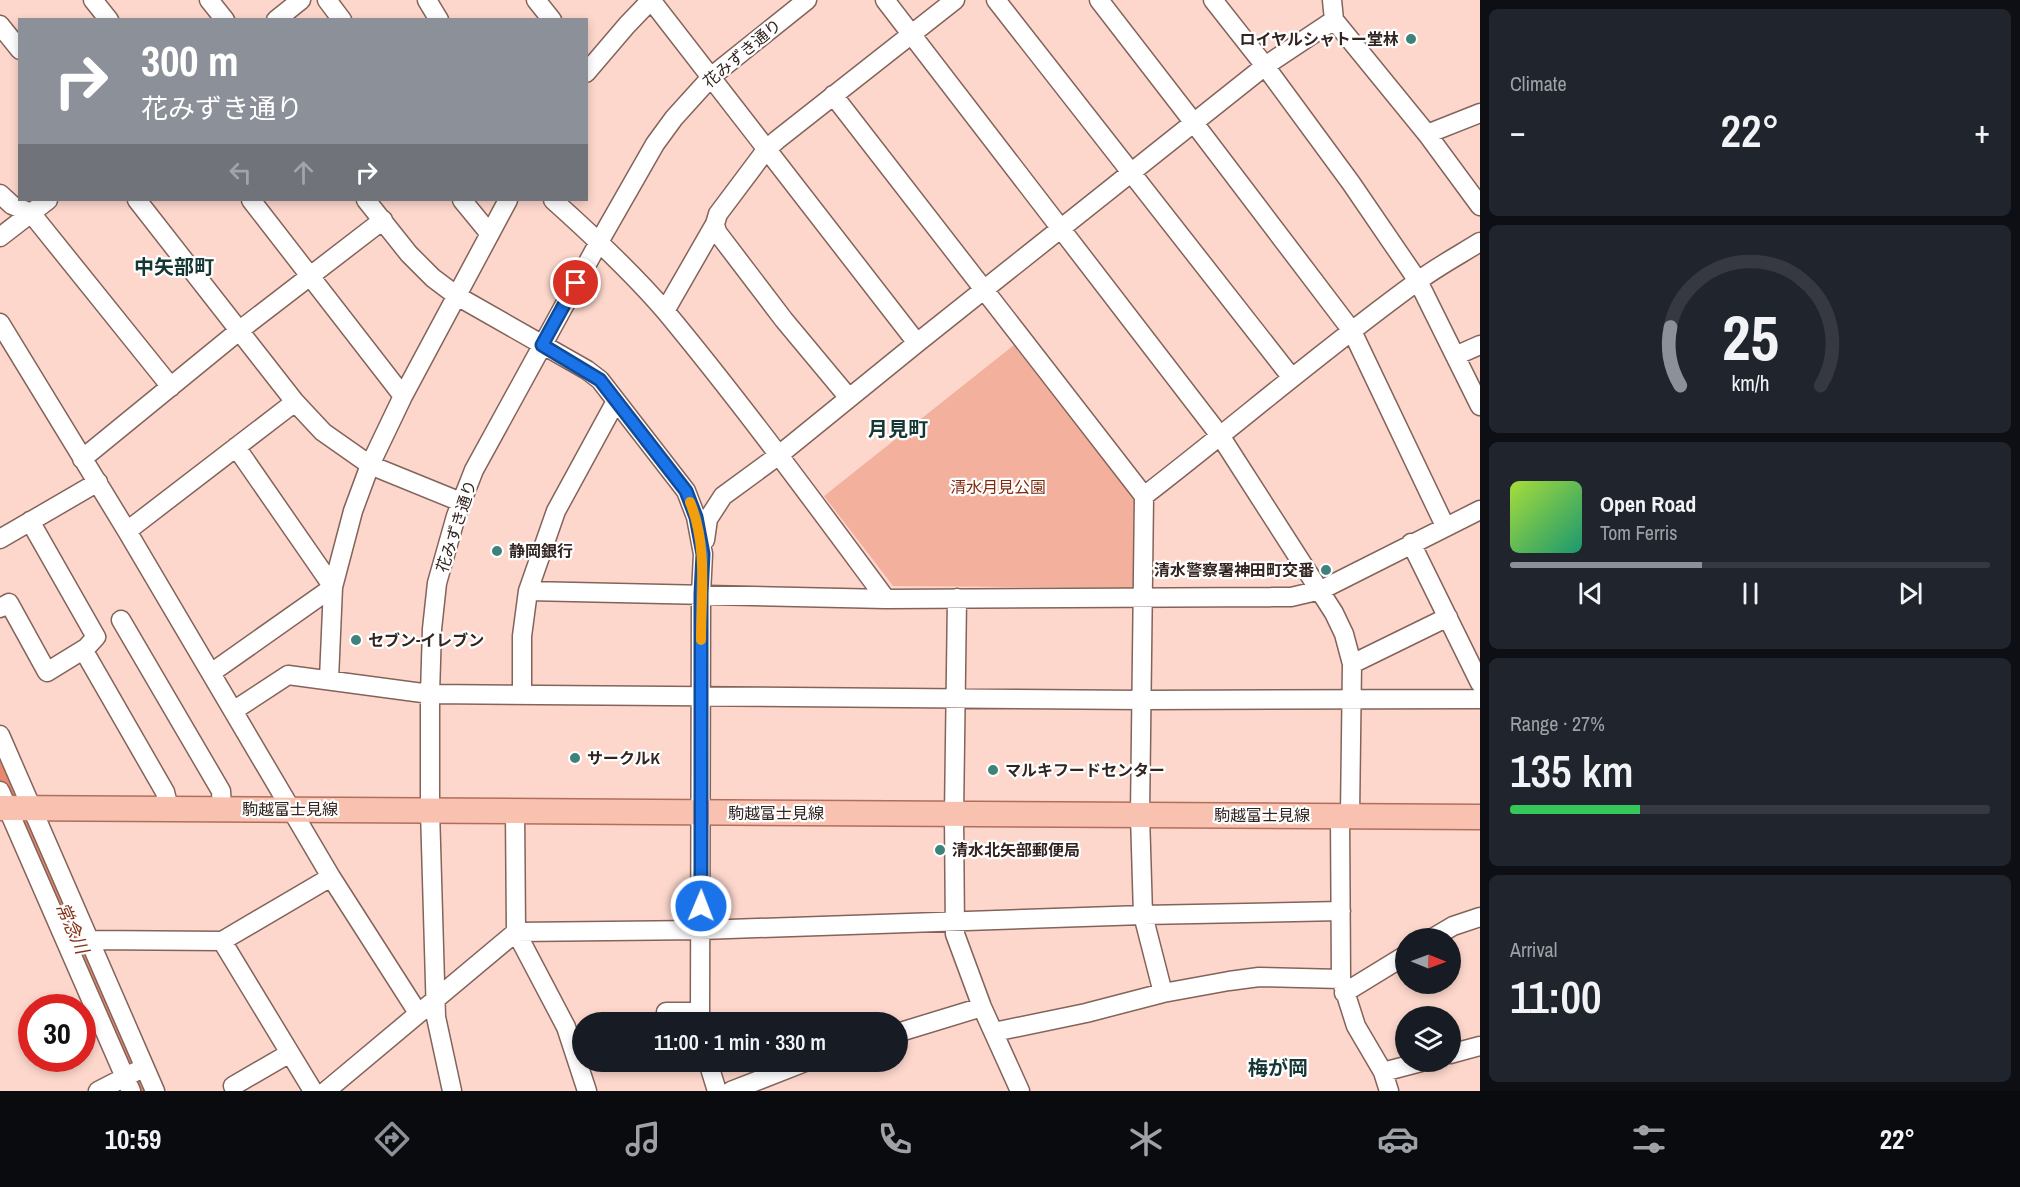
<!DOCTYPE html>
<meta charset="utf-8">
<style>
body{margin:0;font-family:"Archivo Narrow","Noto Sans JP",sans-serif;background:#20242c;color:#f1f3f6;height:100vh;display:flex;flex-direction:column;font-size:22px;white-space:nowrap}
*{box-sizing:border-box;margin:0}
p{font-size:20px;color:#9ea1a6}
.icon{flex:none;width:33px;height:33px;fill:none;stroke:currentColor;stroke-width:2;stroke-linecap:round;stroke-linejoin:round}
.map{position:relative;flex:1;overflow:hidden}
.drawer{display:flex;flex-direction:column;gap:9px;padding:9px;background:#0d0f14;width:540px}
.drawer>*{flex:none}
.hud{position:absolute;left:18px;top:18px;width:570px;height:183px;border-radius:0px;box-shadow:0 3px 9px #0003;background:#8c9099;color:#fff;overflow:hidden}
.needle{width:39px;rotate:91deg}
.tools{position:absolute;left:1395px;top:928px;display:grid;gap:12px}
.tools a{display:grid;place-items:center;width:66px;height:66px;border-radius:50%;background:#171b24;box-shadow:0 3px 9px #0003;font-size:30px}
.speed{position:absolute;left:18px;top:994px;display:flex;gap:12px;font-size:30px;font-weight:700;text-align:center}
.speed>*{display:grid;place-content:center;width:78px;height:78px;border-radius:50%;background:#171b24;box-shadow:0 3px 9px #0003;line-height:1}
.speed .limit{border:9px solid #d22;background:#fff;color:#111}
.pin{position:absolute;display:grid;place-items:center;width:51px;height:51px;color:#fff;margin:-26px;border:3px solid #fff;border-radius:50%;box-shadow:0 2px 6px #0007}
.me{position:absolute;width:66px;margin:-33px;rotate:1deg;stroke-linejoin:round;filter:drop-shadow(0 0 4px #0008)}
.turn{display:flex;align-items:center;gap:21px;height:126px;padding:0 24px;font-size:27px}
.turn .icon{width:78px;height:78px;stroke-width:2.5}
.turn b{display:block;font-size:42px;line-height:51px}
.lanes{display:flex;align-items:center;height:57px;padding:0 24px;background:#0003;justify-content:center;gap:30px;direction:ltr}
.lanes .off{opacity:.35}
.big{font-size:45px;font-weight:600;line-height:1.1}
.drawer .card{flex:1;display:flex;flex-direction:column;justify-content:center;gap:9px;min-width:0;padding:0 21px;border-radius:9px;background:#20242c}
.drawer .dial{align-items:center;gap:0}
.dial svg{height:156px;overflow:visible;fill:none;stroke:#363941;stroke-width:7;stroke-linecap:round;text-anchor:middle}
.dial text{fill:#f1f3f6;stroke:none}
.song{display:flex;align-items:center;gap:18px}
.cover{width:72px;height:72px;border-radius:9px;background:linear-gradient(135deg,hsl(80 70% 55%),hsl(160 70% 35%))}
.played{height:6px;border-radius:3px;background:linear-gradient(90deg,#8c9099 40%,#363941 40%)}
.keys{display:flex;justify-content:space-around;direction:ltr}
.heat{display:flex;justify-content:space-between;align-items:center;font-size:33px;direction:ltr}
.charge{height:9px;border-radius:4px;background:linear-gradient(90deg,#34c759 27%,#363941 0)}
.trip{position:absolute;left:572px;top:1012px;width:336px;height:60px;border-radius:30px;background:#171b24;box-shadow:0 3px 9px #0003;font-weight:600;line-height:60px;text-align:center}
.dock{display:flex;height:96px;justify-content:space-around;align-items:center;background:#090b0e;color:#9ea1a6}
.dock .icon{width:42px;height:42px}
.dock .on{color:#8c9099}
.dock b{font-size:27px;color:#f1f3f6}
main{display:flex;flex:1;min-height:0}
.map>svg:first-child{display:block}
</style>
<main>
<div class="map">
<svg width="1480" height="1091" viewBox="0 0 1480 1091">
<rect width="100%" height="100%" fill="#fdd7cc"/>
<path fill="#f2b09d" d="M1014 345 1137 499 1135 588 893 586 824 496Z"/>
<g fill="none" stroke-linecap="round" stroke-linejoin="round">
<path stroke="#e9886c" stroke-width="26" d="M0 765 144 1091"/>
<defs>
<path id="minor" d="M93 0 109 20
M209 0 225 20
M327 0 342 20
M427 0 439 20
M536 0 552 20
M651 0 917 343
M885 0 1221 437 1334 613 1344 634 1352 664 1350 815
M996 0 1292 378
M1099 0 1194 123 1352 331 1445 526
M1213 0 1265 66 1351 183 1418 281 1480 406
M276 20 301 0
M1334 20 1427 134 1480 206
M0 25 20 50
M586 73 627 25 651 0
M833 95 1144 496
M1427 134 1480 113
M0 194 12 205 31 213 171 387
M137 200 295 402 323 432 370 465 461 502
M251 200 403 396
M366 200 409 254 433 278 457 296 587 370 600 380 686 491 696 517 703 554 701 594 700 1023
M462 200 490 234
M553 200C592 235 632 272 666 312 743 405 814 502 886 599
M0 237 48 200
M665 311 715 224
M0 323 127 531 331 877 418 1013
M1455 356 1480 345
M849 398 784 320 717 232 715 224 718 214 766 150 777 140 955 0
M82 459 240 330 383 220
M127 531 295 402
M0 539 98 482
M705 540 708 519 723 496 779 455 917 343 1265 66 1334 20 1332 0
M1411 543 1480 683
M528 591 886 599 1291 597 1321 590 1480 510
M957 598 954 815 955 934 982 1007 1020 1091
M0 608 9 603 47 672 86 648 96 637 30 521
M121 620 221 791 222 809
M88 658 165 792 169 808
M1352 664 1448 617
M211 673 333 587 236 447
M329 679 333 587 353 511 370 465 403 396 508 200
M522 693V636L528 591 556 511 616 401
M233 711 288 675 430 694 1143 700 1480 699
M0 735 155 1091
M0 791 131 1091
M515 811 516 932 566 1027 587 1091
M1340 815 1341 979 1356 1026 1383 1072 1389 1091
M1431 939 1453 926 1480 917
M89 940 222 941 331 877
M222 941 313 1091
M1163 993 1143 915 1140 815 1144 496C1236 425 1324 349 1418 281 1437 267 1459 255 1480 242
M1344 993 1406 955
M666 1012H700
M994 1032 1086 1013 1163 993 1229 981 1259 977 1341 979
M897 1033 982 1007
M1450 1054 1480 1046
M708 1062 717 1091
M1383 1072 1421 1062
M233 1086 290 1053
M98 1091 135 1072
M326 1091 516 932 701 930 1143 915 1341 911
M452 1091 436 1017 430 810V694L432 629 437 583 456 516 474 470 599 242 655 144 674 118 712 76 807 0
M731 1091 805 1062"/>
<path id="major" d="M0 808 1480 817"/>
</defs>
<use href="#minor" stroke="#83635a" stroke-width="21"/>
<use href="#major" stroke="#b06f5c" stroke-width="27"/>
<use href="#minor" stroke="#fff" stroke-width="18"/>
<use href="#major" stroke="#f8c1b0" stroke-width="24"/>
</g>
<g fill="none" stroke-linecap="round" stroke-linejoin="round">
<defs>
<path id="route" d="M576 283 542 345 600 380 686 491 696 517 703 554 701 594V906"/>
</defs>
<use href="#route" stroke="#114b97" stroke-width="15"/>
<use href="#route" stroke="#1a73e8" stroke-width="10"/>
<path stroke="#f59e0b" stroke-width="10" d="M690 502C708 546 701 594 701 640"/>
</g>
<g fill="#3d837c" stroke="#fff" stroke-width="2">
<circle cx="1411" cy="39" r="6"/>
<circle cx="497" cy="551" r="6"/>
<circle cx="1326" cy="570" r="6"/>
<circle cx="356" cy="640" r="6"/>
<circle cx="575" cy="758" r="6"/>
<circle cx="993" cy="770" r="6"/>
<circle cx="940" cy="850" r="6"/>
</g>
<g text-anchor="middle" stroke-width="4.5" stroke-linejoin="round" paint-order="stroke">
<g font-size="16" font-weight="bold" fill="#322420" stroke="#fff" text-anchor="start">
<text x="1399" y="45" text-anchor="end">ロイヤルシャトー堂林</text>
<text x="509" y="557">静岡銀行</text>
<text x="1314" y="576" text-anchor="end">清水警察署神田町交番</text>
<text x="368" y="646">セブン-イレブン</text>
<text x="587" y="764">サークルK</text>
<text x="1005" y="776">マルキフードセンター</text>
<text x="952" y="856">清水北矢部郵便局</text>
</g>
<g font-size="16" fill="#322420" stroke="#fff">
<text transform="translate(742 53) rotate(-40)" y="6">花みずき通り</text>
<text transform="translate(456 526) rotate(-72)" y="6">花みずき通り</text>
<text x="290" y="815">駒越富士見線</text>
<text x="776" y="819">駒越富士見線</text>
<text x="1262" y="821">駒越富士見線</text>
</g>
<g font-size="16" fill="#80290e" stroke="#fff">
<text x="998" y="493">清水月見公園</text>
</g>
<g font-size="18" font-style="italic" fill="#873016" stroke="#fff">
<text transform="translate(72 928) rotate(66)" y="6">常念川</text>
</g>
<g font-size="20" font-weight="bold" fill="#163835" stroke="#fff">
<text x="174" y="274">中矢部町</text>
<text x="898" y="436">月見町</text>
<text x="1278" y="1075">梅が岡</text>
</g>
</g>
</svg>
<div class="tools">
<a><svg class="needle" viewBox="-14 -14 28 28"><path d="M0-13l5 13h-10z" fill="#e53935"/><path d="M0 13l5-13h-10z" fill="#9ea1a6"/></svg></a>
<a><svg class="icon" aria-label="layers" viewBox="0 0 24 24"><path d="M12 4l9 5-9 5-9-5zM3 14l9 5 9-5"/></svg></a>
</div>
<div class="speed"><div class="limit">30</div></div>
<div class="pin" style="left:576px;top:283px;background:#d93025"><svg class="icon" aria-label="arrive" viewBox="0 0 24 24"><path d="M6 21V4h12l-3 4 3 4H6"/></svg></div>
<svg class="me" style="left:701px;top:906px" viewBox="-20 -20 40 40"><circle r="17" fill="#1a73e8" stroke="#fff" stroke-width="3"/><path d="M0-11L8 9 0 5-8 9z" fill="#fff"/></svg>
<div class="trip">11:00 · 1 min · 330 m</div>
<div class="hud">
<div class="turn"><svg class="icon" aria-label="right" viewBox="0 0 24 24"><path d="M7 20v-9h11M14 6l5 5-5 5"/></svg><div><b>300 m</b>花みずき通り</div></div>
<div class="lanes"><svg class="icon off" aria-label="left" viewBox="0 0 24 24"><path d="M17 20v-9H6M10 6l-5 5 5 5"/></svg><svg class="icon off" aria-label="ahead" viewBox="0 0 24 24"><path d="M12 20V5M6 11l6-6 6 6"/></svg><svg class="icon" aria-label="right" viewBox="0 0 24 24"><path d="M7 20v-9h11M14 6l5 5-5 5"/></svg></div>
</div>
</div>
<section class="drawer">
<div class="card"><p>Climate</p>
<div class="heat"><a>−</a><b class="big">22°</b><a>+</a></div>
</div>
<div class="card dial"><svg viewBox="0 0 100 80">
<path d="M14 69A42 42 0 1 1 86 69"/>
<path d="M14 69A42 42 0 0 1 9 39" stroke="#8c9099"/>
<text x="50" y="56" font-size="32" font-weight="700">25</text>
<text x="50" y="72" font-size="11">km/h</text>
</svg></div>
<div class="card">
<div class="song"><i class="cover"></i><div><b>Open Road</b><p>Tom Ferris</p></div></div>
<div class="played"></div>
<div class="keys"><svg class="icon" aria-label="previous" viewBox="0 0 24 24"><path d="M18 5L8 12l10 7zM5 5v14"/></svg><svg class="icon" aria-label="pause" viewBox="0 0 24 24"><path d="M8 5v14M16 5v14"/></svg><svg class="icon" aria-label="next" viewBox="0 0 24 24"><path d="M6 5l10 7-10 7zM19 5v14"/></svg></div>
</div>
<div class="card"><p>Range · 27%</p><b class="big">135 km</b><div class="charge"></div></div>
<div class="card"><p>Arrival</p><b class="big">11:00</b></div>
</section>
</main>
<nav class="dock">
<b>10:59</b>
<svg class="icon on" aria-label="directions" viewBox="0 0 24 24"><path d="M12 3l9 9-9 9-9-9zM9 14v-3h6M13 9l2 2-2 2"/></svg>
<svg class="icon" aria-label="music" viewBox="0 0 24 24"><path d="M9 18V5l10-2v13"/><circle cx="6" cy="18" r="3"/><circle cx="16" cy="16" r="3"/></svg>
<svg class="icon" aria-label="phone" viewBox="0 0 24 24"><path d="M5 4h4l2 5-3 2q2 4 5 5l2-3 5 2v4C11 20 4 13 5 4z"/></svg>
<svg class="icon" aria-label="climate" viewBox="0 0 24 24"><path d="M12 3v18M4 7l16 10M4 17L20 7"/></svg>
<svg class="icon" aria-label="car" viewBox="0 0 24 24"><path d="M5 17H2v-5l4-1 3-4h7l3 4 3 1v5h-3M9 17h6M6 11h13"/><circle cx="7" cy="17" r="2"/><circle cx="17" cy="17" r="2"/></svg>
<svg class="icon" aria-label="filters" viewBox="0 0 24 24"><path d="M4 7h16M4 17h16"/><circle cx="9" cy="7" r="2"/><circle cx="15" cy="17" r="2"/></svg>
<b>22°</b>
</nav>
